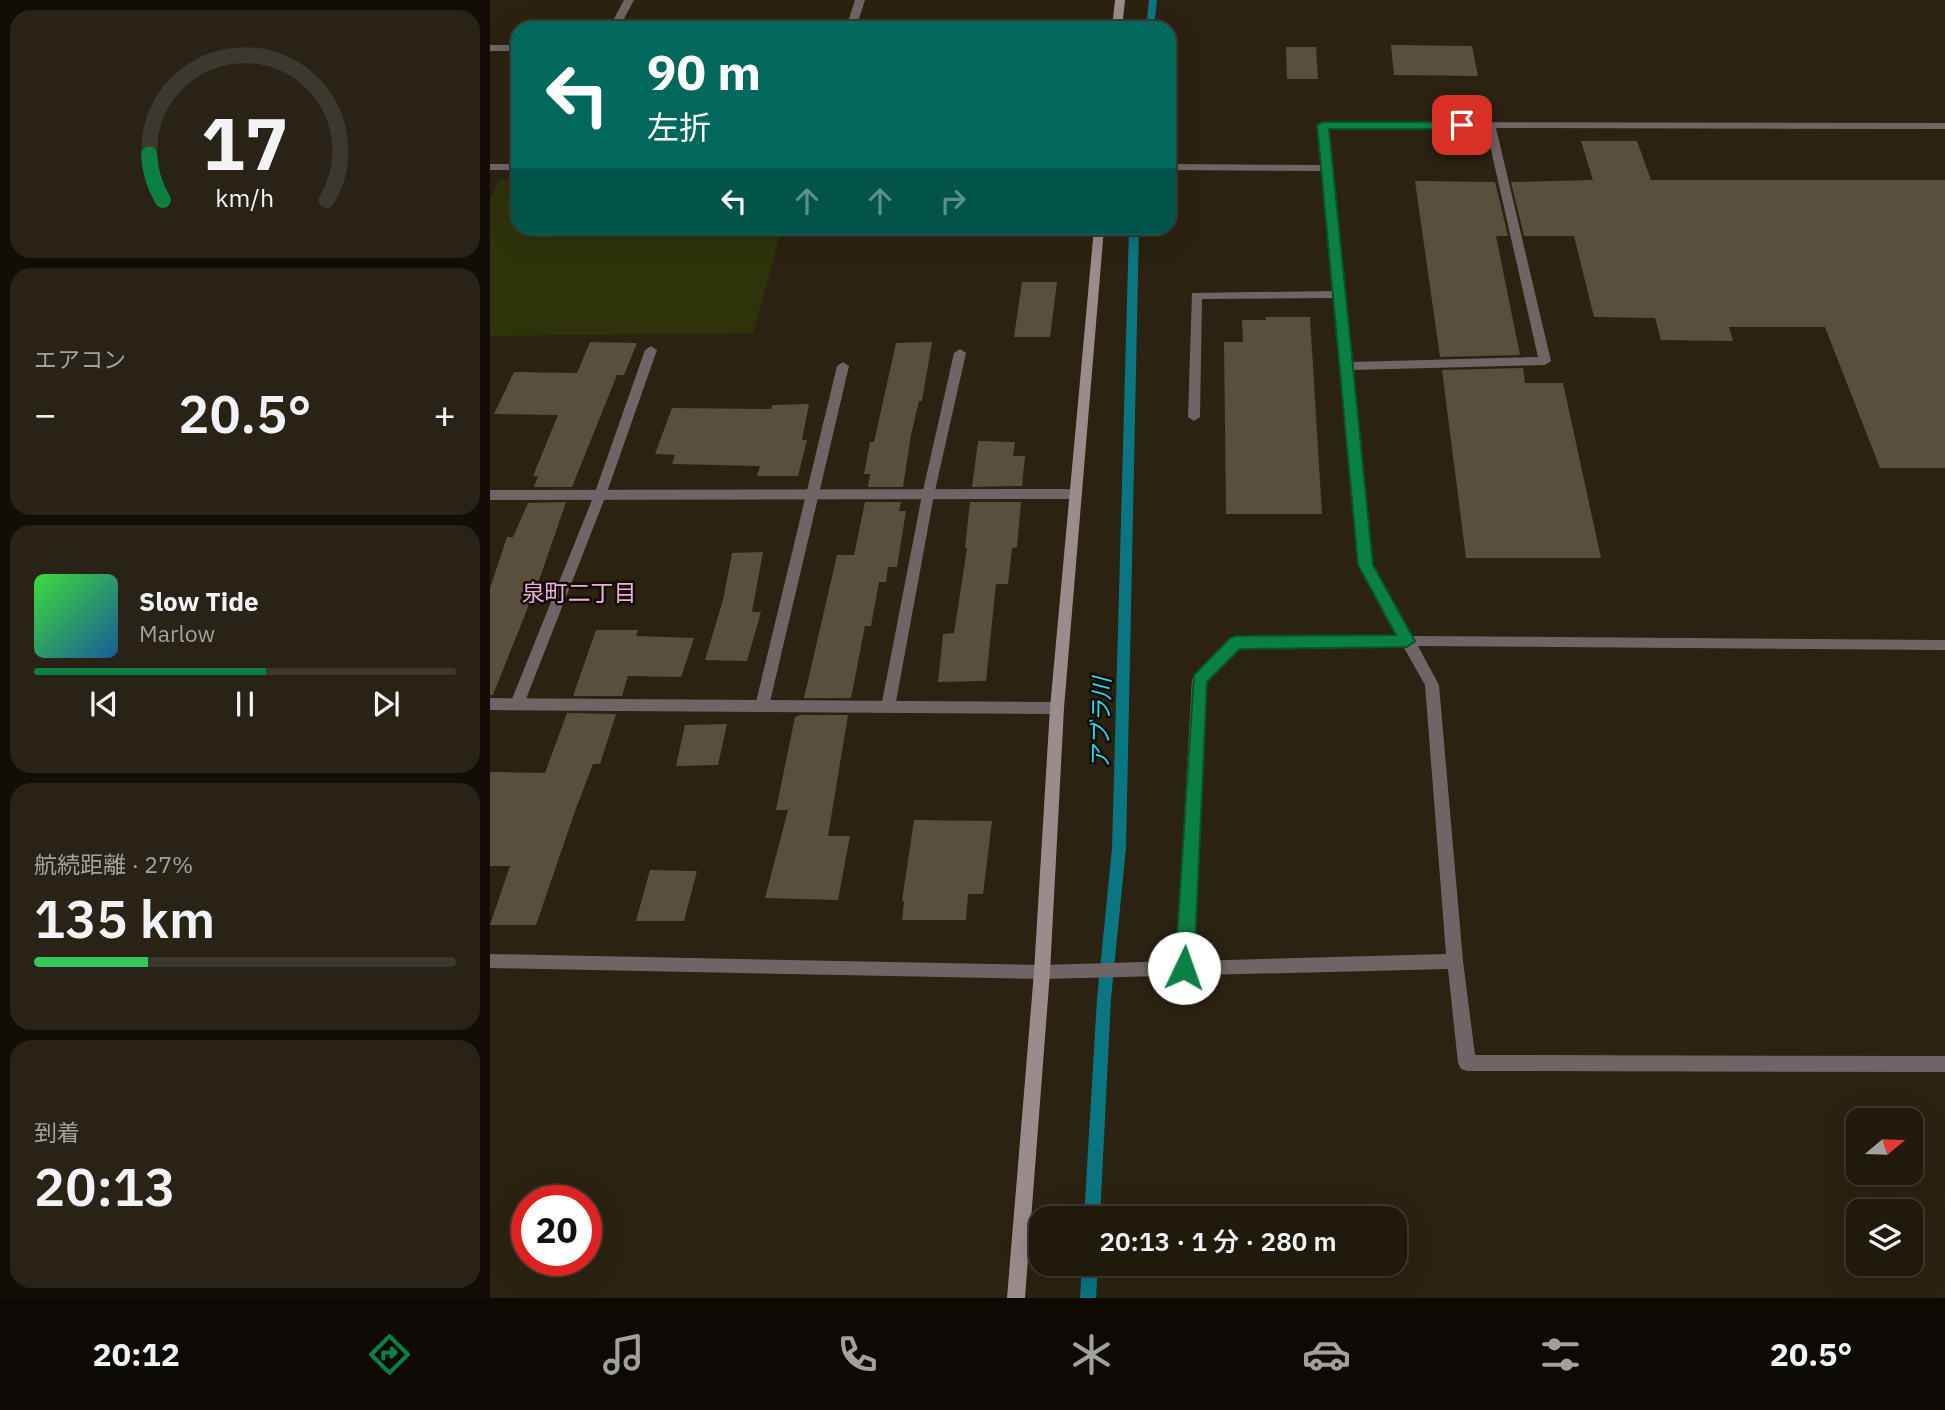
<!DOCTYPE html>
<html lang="ja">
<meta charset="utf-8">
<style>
body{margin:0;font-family:"IBM Plex Sans","Noto Sans JP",sans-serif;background:#282316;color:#f1f3f6;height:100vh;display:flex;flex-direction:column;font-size:26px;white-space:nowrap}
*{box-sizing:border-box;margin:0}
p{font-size:23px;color:#a2a19d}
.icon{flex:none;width:38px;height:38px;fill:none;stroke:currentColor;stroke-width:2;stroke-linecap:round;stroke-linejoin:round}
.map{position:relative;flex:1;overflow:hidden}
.details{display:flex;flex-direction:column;gap:10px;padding:10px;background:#120e07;width:490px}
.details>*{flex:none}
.banner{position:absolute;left:21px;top:21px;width:665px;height:214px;border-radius:21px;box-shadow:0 7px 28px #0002,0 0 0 2px #3d382e;background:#00695c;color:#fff;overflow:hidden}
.needle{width:46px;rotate:71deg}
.fabs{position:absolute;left:1356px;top:1108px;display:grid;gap:14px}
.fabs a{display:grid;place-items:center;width:77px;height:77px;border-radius:14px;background:#201a0d;box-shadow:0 7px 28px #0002,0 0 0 2px #3d382e;font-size:35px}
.speed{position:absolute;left:21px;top:1185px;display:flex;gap:14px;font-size:35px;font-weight:700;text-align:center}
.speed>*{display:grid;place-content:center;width:91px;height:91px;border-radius:50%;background:#201a0d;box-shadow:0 7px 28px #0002,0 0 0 2px #3d382e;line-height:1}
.speed .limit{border:10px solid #d22;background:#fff;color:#111}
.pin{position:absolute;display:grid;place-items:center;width:60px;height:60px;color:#fff;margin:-30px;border-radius:14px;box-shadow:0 4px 10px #0006}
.me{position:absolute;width:77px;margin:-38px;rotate:3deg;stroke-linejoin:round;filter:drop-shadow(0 0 5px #0008)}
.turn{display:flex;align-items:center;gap:24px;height:147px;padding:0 21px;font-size:32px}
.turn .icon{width:91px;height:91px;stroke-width:2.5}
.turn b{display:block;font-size:49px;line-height:60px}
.lanes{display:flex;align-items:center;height:66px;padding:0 21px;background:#0003;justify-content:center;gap:35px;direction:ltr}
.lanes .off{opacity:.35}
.big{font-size:52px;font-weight:600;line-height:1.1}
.details .card{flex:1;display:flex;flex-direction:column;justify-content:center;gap:10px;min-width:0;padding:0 24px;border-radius:21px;background:#282316}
.details .dial{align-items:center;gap:0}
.dial svg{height:182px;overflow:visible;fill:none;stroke:#3d382e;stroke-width:7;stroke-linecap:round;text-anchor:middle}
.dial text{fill:#f1f3f6;stroke:none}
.song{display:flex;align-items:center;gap:21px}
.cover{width:84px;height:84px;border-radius:10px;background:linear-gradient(135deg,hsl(120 70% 55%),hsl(210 70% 35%))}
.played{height:7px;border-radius:4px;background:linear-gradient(90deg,#0b8043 55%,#3d382e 55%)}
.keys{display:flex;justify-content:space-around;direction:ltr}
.heat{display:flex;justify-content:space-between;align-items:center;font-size:38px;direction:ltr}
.charge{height:10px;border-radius:5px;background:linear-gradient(90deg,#34c759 27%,#3d382e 0)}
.trip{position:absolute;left:539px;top:1206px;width:378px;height:70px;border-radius:21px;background:#201a0d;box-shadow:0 7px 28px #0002,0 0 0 2px #3d382e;font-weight:600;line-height:70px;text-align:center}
.dock{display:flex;height:112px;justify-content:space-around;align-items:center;background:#0d0a05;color:#a2a19d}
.dock .icon{width:49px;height:49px}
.dock .on{color:#0b8043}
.dock b{font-size:32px;color:#f1f3f6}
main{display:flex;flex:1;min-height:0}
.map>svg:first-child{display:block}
</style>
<main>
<section class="details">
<div class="card dial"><svg viewBox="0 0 100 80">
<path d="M14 69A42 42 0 1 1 86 69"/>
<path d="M14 69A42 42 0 0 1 8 49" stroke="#0b8043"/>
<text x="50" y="56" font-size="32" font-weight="700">17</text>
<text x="50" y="72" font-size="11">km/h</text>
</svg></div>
<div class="card"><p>エアコン</p>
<div class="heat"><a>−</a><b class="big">20.5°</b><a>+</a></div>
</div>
<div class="card">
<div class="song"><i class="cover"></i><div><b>Slow Tide</b><p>Marlow</p></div></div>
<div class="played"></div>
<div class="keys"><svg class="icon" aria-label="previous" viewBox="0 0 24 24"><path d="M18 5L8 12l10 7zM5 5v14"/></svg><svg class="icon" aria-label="pause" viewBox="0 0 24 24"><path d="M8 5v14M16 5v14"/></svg><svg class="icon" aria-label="next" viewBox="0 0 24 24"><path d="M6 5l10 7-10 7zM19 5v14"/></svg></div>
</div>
<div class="card"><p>航続距離 · 27%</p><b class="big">135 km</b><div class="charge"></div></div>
<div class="card"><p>到着</p><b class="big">20:13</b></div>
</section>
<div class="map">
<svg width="1455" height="1298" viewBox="0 0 1455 1298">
<rect width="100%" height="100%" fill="#2b2211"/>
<path fill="#2e330a" d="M10 179H28V228H292L263 333 0 336V199Z"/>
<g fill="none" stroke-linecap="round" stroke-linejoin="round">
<path fill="#0a7682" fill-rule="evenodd" d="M659 0H667L664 28H656Z
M639 228H649L636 848 621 999 610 1218H594L607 999 622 848Z
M592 1264H608L606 1298H590Z"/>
</g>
<path fill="#594f3d" d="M901 45 982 46 988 76 904 75Z
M796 47H826L828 79H797Z
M1091 141H1147L1161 180H1455V468H1390L1335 327H1239L1243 341 1171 340 1165 318 1104 317 1084 236H1034L1021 182 1103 180Z
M925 181 1005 182 1018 236H1006L1030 355 950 357Z
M532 282H567L560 337H524Z
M775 317H820L832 514H736L734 342H753L752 320H776Z
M100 342 147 343 134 375H127L82 487H44L48 476H43L68 415 4 414 24 372 87 373Z
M442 342 432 401H429L421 435 413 487H378L380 474H374L380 442H384L406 343Z
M1033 368 1035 383H1073L1111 558H976L952 370Z
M319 404 312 440H317L308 476H267L270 466 182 464 185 455 165 454 182 408 281 409 282 405Z
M488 441 525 442 523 456H535L532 486 482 487Z
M76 502 52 572 3 695H0V588L17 537H23L38 503Z
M375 502H411L409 511H416L407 567H398L396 582H389L381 626H375L361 698H314L347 555H364Z
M480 502H531L527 547 522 548 518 584H506L496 681 448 682 453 634 464 633 477 548H475Z
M273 552 262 612H271L257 661 215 660 233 600 242 553Z
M106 630H148L146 636 204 638 191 677 138 676 132 696H83Z
M77 713 126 714 110 764H103L85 811 46 925H0L20 866H0V772L55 773Z
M310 715H358L338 836H360L348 900 275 898 298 810H286L305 717Z
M237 724 228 765 186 766 195 725Z
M424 820 502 821 493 894H478L476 920H412L414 901H412Z
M160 870 207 871 194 921H146Z"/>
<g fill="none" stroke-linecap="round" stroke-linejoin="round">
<path fill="#706566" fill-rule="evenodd" d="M134 0H144L129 28H119Z
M833 122 1455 123V129L1006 128 1061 361 1055 365 862 370 882 565 921 636 1455 640V650L928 646 949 685 973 961 985 1055 1455 1056V1072L977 1071 971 1069 968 1063 958 969 552 979 546 977 544 972 546 967 552 965 686 961 702 679 741 639 907 636 868 565 843 298 712 299 710 417 704 421 698 417 702 293 842 291 831 171 679 170V164L831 165 828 125ZM838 128H996L1048 357 861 362ZM913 646 935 685 956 954 703 961 716 681 749 648Z
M161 346 167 350 116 495 34 704 32 708H22L20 704 104 495 155 350Z
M470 349 476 353 444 495 405 707 403 711H393L391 707 432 495 464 353Z
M353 362 359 366 279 706 277 710H267L265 706 347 366Z"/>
<path fill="#706566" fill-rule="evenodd" d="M365 0H375L366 28H356Z
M0 45H28V51H0Z
M0 164H28V170H0Z
M586 489 592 494 586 499 0 500V490Z
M0 698 567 702 572 704 574 708 572 712 567 714 0 710Z
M0 954 552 965 558 967 560 972 558 977 552 979 0 968Z"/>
<path fill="#9c8b8c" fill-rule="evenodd" d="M625 0H635L632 28H622Z
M604 228H614L574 708 560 972 535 1298H517L544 972 560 708Z"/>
</g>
<path fill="#0b8043" stroke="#07532c" stroke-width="2" d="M833 122H972L978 125 972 129H839L883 565 925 641 917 647 750 649 717 682 704 968 701 974 694 977 688 974 685 968 704 675 740 638 746 636 906 635 868 565 827 125Z"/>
<g text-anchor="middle" stroke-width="5" stroke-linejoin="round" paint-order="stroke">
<g font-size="23" fill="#f0acdc" stroke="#100c06">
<text x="89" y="601">泉町二丁目</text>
</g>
<g font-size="23" font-style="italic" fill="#23e0f7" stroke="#100c06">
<text transform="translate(611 723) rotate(-89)" y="8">アブラ川</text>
</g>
</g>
</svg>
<div class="fabs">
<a><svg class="needle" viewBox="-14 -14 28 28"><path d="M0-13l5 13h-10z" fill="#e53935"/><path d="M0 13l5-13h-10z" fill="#a2a19d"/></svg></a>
<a><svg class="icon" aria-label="layers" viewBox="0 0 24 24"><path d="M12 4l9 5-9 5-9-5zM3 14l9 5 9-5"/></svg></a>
</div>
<div class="speed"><div class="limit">20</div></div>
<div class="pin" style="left:972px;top:125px;background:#d93025"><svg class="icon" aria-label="arrive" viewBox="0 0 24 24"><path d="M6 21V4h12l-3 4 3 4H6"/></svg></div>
<svg class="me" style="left:694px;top:968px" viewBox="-20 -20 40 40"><circle r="19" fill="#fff"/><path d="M0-13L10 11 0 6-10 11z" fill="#0b8043"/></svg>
<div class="trip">20:13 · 1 分 · 280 m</div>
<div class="banner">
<div class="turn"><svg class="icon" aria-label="left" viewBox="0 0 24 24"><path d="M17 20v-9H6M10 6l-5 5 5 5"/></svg><div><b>90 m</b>左折</div></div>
<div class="lanes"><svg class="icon" aria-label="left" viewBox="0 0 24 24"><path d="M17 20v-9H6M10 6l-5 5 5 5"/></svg><svg class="icon off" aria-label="ahead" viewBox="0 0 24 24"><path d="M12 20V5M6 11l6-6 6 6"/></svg><svg class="icon off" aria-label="ahead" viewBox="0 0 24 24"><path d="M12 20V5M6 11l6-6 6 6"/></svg><svg class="icon off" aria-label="right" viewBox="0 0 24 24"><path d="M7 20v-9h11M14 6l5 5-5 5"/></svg></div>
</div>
</div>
</main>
<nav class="dock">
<b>20:12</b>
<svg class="icon on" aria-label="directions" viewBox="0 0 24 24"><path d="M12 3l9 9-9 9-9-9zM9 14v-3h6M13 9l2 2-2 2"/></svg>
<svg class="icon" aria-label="music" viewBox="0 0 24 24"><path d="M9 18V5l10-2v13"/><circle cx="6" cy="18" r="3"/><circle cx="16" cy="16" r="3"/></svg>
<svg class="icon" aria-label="phone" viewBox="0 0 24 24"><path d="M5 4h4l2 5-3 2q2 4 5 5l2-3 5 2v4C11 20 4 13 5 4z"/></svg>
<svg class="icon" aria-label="climate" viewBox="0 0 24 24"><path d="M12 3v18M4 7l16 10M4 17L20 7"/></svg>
<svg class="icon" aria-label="car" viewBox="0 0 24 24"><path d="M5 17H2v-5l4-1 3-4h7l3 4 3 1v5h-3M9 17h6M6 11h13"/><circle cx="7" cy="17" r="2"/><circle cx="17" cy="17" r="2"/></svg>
<svg class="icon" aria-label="filters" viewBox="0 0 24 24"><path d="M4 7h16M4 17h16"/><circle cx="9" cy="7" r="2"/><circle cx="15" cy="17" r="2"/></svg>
<b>20.5°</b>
</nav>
